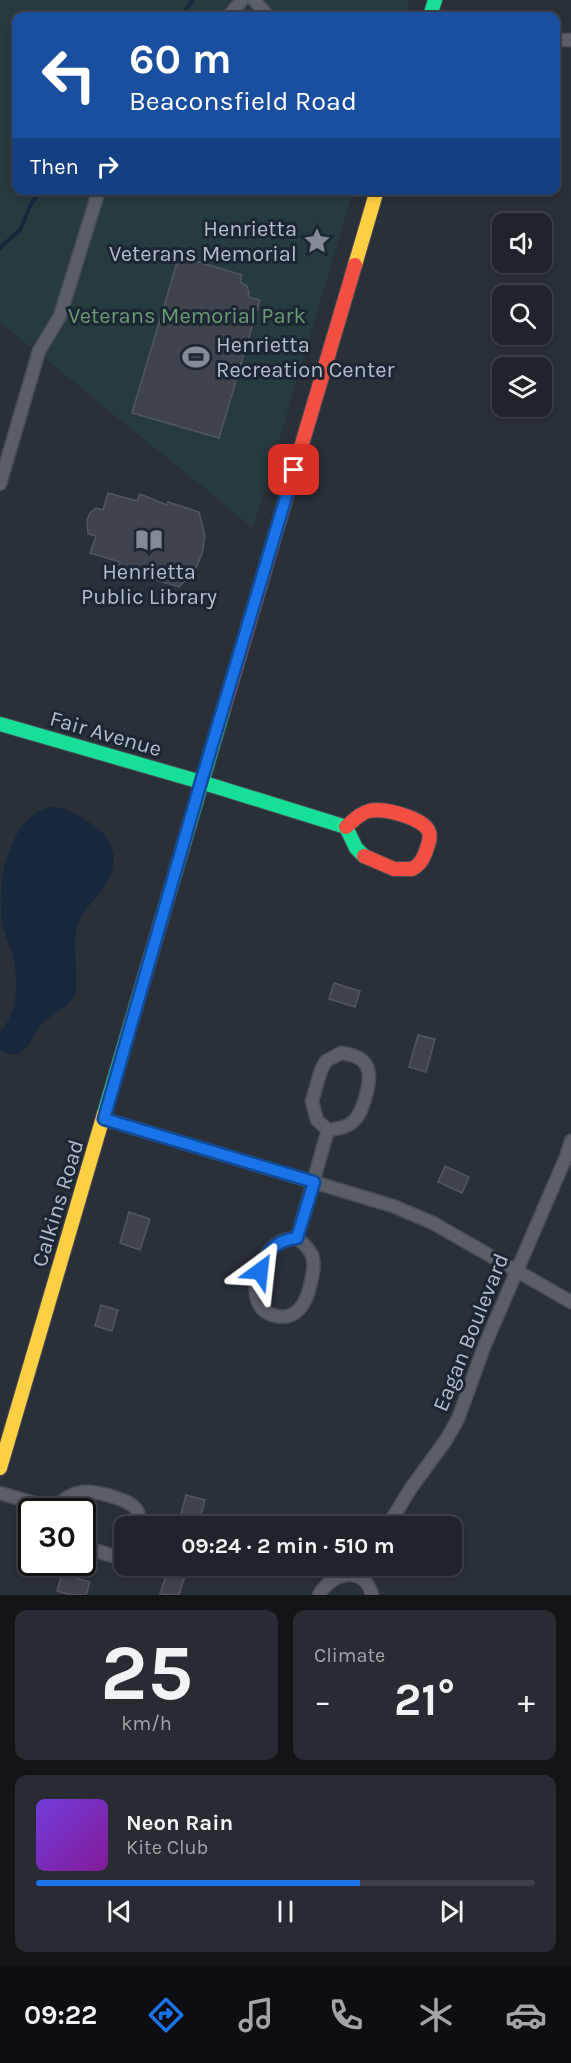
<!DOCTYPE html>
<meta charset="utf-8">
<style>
body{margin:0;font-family:Karla,sans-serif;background:#282c32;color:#f1f3f6;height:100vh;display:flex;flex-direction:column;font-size:22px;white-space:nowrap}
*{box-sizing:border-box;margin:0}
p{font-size:20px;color:#a2a4a8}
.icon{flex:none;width:33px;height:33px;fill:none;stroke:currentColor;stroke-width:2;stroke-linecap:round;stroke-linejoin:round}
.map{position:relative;height:1595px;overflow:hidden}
.drawer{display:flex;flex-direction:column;gap:15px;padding:15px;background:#121417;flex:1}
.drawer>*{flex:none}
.banner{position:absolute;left:12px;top:12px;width:548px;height:183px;border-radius:12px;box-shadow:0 3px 9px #0003,0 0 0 2px #3d4147;background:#1a4fa0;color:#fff;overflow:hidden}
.buttons{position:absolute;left:492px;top:213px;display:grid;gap:12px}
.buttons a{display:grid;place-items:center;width:60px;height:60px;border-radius:12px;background:#20242a;box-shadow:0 3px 9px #0003,0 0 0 2px #3d4147;font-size:30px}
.speed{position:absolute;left:18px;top:1498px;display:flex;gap:12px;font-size:30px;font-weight:700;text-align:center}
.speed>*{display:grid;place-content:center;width:78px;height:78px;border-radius:50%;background:#20242a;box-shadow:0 3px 9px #0003,0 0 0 2px #3d4147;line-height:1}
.speed .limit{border:3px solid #111;border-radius:9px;background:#fff;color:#111}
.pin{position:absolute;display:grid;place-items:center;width:51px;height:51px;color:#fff;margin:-26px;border-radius:12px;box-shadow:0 3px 9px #0006}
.me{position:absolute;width:66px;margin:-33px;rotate:30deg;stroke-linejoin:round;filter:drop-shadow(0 0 4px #0008)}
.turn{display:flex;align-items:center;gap:21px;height:126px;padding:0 18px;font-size:27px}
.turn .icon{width:78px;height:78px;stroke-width:2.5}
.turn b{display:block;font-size:42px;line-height:51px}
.then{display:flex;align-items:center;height:57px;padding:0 18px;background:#0003;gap:12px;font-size:22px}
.big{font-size:45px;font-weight:700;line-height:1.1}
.drawer .card{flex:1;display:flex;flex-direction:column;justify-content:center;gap:9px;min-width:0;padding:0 21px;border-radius:12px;background:#282c32}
.drawer .dial{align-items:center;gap:0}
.dial b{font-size:78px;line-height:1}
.song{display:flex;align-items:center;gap:18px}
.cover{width:72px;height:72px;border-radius:9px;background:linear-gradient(135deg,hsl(260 70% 55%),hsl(290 70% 35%))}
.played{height:6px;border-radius:3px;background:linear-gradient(90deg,#1a73e8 65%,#3d4147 65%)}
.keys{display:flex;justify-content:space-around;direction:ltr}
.heat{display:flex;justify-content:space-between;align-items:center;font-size:33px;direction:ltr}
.drawer .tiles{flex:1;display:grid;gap:15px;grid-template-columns:1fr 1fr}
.card:last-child{grid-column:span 2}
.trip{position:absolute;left:114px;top:1516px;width:348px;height:60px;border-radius:12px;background:#20242a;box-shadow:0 3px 9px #0003,0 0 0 2px #3d4147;font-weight:700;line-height:60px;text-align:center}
.tabs{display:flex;height:96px;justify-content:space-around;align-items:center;background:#0d0e11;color:#a2a4a8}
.tabs .icon{width:42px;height:42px}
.tabs .selected{color:#1a73e8}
.tabs b{font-size:27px;color:#f1f3f6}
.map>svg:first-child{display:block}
</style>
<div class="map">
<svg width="571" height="1595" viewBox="0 0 571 1595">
<rect width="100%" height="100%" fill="#2a3038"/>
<path fill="#273a3e" d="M0 0H410L405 16H16V190L353 191 253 528 0 322Z"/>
<path fill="#19273c" d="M50 807C66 806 79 816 92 824 115 839 121 864 104 887 95 900 83 910 78 925 72 939 78 976 76 994 67 1009 53 1012 41 1025 34 1033 29 1050 18 1054 12 1055 5 1053 0 1050V1032C18 1012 19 982 13 957 9 943 3 931 1 917 0 888 1 865 14 840 21 824 32 812 50 807Z"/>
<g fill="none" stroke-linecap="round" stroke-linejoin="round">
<path stroke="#19273c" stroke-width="4" d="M181 16 193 0
M0 248 20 230 31 204 42 190"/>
</g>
<path fill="#3f444c" stroke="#52575f" stroke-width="1.5" d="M179 256 242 275 240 282 247 286 249 293 248 297 260 300 219 438 132 413Z
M108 493 137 501 140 494 167 505 168 502 199 512 205 536 202 554 195 570 179 587 118 569 120 562 90 553 96 536 88 534 87 520 90 513 96 508 103 510Z
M334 983 360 991 355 1007 329 999Z
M418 1035 435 1039 426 1072 409 1067Z
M445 1166 469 1177 462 1193 438 1182Z
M129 1212 150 1219 140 1250 120 1243Z
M101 1305 118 1310 112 1331 95 1326Z
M186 1495 205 1500 199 1523 180 1518Z
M169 1566 187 1569 179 1595 160 1594Z
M62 1574 90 1582 86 1595H70L57 1591Z"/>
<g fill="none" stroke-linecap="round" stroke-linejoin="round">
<defs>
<path id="street" d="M254 0 268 16
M229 16 242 0
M555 40H571
M0 484 39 351 60 316 99 190
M104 1119 393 1206 433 1223 571 1302
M297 1238C303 1243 308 1247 312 1255 315 1264 313 1273 311 1282 307 1302 297 1323 272 1315 243 1305 258 1259 275 1245 282 1240 288 1239 297 1238L328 1130C336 1129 344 1128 350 1124 360 1117 363 1106 366 1095 373 1070 369 1056 341 1053L326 1061 321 1070 312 1101 317 1120 328 1130
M0 1493 54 1509
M54 1512V1509C61 1501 71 1494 82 1492 93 1490 129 1499 136 1509 140 1514 139 1521 138 1527
M387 1527 411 1488 446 1440 458 1419 484 1347 566 1157 571 1141
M82 1546 113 1556 124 1553
M359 1577 365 1566
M319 1595C331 1572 365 1565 372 1595"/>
<path id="fast" d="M430 16 435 0
M0 724 201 782 346 827 356 848 364 856
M104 1114 223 711"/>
<path id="slow" d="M355 265 377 190
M0 1468 104 1114"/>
<path id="jam" d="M223 711 355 265
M346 827C353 821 360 813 369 811 383 807 424 818 429 832 431 838 428 845 426 851 423 859 420 865 412 869H394L364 856"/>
</defs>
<use href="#street" stroke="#484c55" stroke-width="15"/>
<use href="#fast" stroke="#484c55" stroke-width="16"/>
<use href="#slow" stroke="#484c55" stroke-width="16"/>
<use href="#jam" stroke="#484c55" stroke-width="16"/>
<use href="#street" stroke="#5a5e66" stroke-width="12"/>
<use href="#fast" stroke="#16e098" stroke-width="14"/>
<use href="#slow" stroke="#ffcf43" stroke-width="14"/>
<use href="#jam" stroke="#f24e42" stroke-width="14"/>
</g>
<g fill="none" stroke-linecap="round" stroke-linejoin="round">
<defs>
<path id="route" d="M260 1271C266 1252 276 1240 297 1238L314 1182 104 1119 201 782 294 470"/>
</defs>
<use href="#route" stroke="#114b97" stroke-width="15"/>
<use href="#route" stroke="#1a73e8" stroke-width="10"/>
</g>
<defs>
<symbol id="sight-bare" viewBox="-9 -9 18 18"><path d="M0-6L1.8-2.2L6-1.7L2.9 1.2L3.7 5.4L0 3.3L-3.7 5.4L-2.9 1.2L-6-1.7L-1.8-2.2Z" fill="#848b96" stroke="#1d2633" stroke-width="2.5" paint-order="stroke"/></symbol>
<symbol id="stadium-bare" viewBox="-9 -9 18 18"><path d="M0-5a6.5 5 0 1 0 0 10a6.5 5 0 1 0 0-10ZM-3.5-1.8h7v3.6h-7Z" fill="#848b96" stroke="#1d2633" stroke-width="2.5" paint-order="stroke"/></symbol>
<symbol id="library-bare" viewBox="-9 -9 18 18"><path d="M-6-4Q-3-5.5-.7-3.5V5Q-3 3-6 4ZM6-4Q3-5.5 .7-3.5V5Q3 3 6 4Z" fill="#848b96" stroke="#1d2633" stroke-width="2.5" paint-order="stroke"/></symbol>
</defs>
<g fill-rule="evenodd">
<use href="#sight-bare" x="298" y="222" width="38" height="38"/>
<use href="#stadium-bare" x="177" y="338" width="38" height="38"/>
<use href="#library-bare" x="130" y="521" width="38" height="38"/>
</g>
<g text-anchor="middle" stroke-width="6" stroke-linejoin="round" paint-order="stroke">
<g font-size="22" fill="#b4bcc9" stroke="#1d2633" text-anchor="end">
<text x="297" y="236">Henrietta<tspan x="297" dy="25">Veterans Memorial</tspan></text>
<text x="216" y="352" text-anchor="start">Henrietta<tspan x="216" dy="25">Recreation Center</tspan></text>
<text x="149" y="579" text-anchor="middle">Henrietta<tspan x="149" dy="25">Public Library</tspan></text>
</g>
<g font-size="22" fill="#6b9a76" stroke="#1d2633">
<text x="187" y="323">Veterans Memorial Park</text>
</g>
<g font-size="22" fill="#b4bcc9" stroke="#1d2633">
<text transform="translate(106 733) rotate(16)" y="8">Fair Avenue</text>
<text transform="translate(57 1203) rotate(-73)" y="8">Calkins Road</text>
<text transform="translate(470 1332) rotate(-68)" y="8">Eagan Boulevard</text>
</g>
</g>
</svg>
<div class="buttons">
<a><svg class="icon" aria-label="sound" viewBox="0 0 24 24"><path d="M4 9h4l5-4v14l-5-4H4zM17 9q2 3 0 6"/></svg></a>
<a><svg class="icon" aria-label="search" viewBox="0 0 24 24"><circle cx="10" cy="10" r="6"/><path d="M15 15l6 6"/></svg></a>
<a><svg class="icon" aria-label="layers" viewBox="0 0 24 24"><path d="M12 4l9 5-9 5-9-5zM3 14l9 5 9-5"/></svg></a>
</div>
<div class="speed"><div class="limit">30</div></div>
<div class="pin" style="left:294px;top:470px;background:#d93025"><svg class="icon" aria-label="arrive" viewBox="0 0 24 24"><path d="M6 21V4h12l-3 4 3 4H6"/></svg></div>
<svg class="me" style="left:260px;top:1271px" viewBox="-20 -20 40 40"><path d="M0-17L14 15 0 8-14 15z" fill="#1a73e8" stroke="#fff" stroke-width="4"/></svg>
<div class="trip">09:24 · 2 min · 510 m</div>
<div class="banner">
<div class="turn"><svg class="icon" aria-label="left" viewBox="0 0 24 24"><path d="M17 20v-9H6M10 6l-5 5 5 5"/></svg><div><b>60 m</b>Beaconsfield Road</div></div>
<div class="then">Then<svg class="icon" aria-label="right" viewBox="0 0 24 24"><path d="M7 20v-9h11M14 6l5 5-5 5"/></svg></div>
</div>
</div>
<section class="drawer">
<div class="tiles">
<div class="card dial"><b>25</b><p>km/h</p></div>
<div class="card"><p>Climate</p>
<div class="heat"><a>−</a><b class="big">21°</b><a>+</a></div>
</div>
<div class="card">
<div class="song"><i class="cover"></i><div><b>Neon Rain</b><p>Kite Club</p></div></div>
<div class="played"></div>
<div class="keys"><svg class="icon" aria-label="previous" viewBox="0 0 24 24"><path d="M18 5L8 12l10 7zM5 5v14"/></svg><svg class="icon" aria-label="pause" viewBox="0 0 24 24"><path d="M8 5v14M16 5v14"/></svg><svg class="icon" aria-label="next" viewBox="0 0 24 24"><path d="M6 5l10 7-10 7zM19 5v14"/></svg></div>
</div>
</div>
</section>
<nav class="tabs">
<b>09:22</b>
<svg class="icon selected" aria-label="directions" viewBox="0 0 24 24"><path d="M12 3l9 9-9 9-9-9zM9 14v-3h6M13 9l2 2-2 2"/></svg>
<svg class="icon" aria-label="music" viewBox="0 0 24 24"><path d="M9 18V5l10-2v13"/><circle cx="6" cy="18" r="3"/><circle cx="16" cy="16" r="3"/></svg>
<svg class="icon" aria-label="phone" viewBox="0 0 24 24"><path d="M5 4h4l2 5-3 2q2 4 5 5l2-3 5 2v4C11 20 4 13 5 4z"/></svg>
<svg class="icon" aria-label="climate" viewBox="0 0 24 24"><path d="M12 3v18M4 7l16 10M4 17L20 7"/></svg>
<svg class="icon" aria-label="car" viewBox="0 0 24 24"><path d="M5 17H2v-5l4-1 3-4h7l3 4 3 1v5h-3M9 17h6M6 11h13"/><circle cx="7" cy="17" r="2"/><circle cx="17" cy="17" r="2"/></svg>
</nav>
